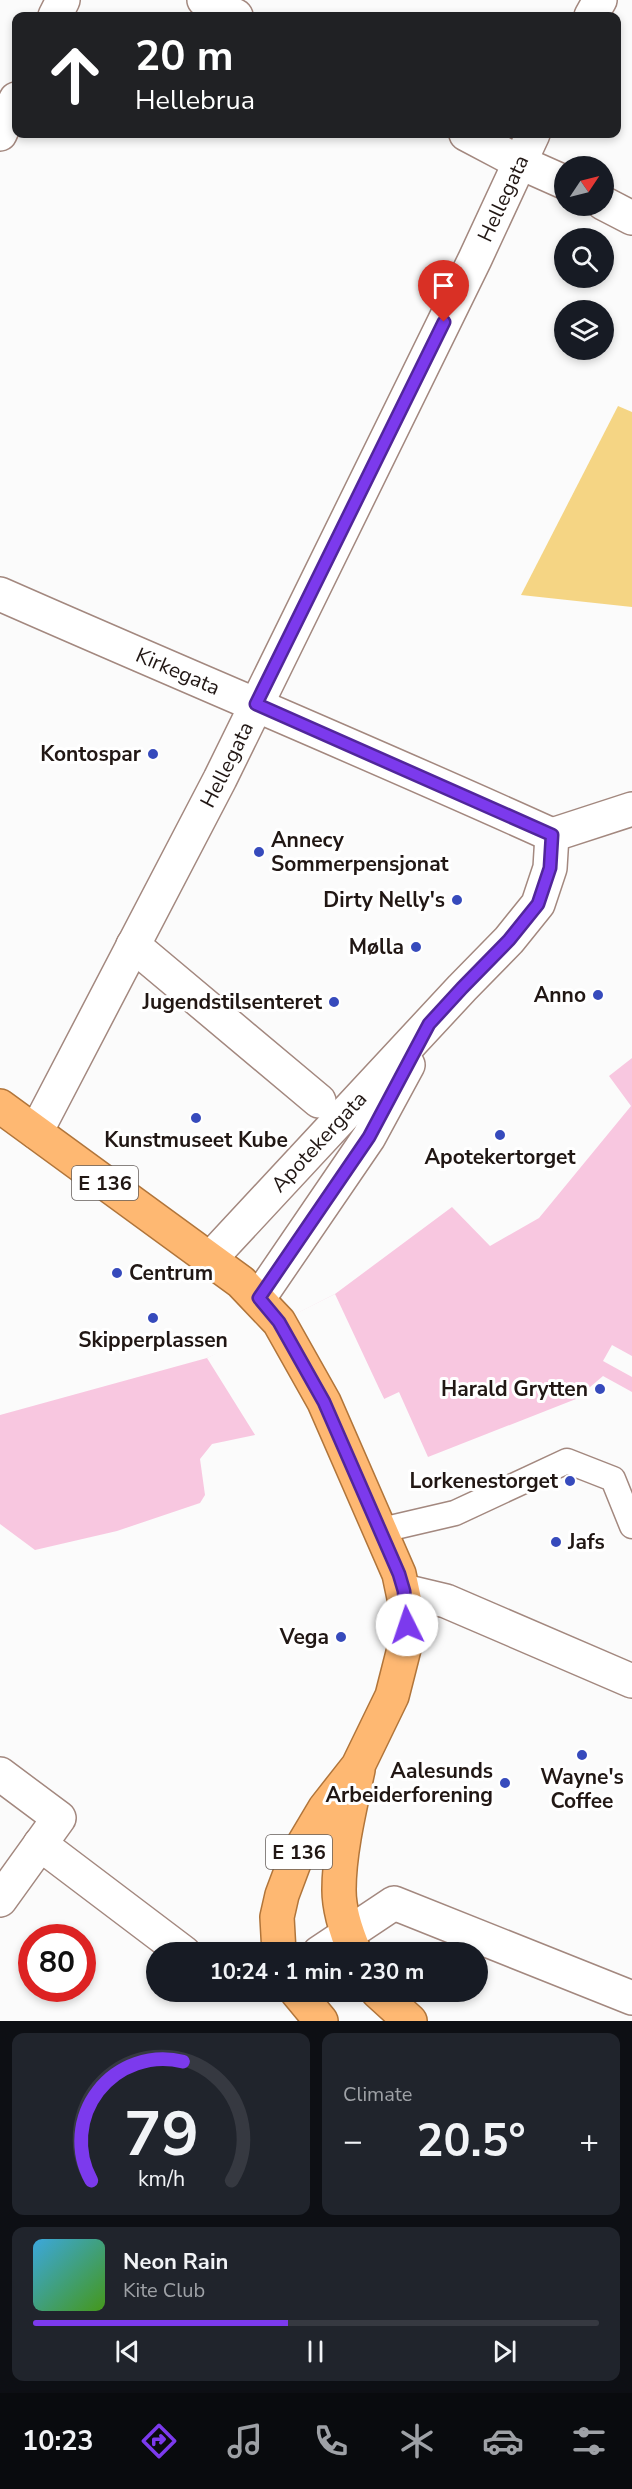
<!DOCTYPE html>
<meta charset="utf-8">
<style>
body{margin:0;font-family:"Nunito Sans",sans-serif;background:#20242c;color:#f1f3f6;height:100vh;display:flex;flex-direction:column;font-size:22px;white-space:nowrap}
*{box-sizing:border-box;margin:0}
p{font-size:20px;color:#9ea1a6}
.icon{flex:none;width:33px;height:33px;fill:none;stroke:currentColor;stroke-width:2;stroke-linecap:round;stroke-linejoin:round}
.map{position:relative;height:2021px;overflow:hidden}
.side{display:flex;flex-direction:column;gap:12px;padding:12px;background:#0d0f14;flex:1}
.side>*{flex:none}
.hud{position:absolute;left:12px;top:12px;width:609px;height:126px;border-radius:12px;box-shadow:0 3px 9px #0003;background:#202124;color:#fff;overflow:hidden}
.needle{width:39px;rotate:55deg}
.fabs{position:absolute;left:554px;top:156px;display:grid;gap:12px}
.fabs a{display:grid;place-items:center;width:60px;height:60px;border-radius:50%;background:#171b24;box-shadow:0 3px 9px #0003;font-size:30px}
.speed{position:absolute;left:18px;top:1924px;display:flex;gap:12px;font-size:30px;font-weight:700;text-align:center}
.speed>*{display:grid;place-content:center;width:78px;height:78px;border-radius:50%;background:#171b24;box-shadow:0 3px 9px #0003;line-height:1}
.speed .limit{border:9px solid #d22;background:#fff;color:#111}
.pin{position:absolute;display:grid;place-items:center;width:51px;height:51px;color:#fff;margin:-62px -26px;border-radius:50% 50% 50% 0;rotate:-45deg;box-shadow:0 0 6px #0007}
.pin .icon{rotate:45deg}
.me{position:absolute;width:66px;margin:-33px;rotate:356deg;stroke-linejoin:round;filter:drop-shadow(0 0 4px #0008)}
.turn{display:flex;align-items:center;gap:21px;height:126px;padding:0 24px;font-size:27px}
.turn .icon{width:78px;height:78px;stroke-width:2.5}
.turn b{display:block;font-size:42px;line-height:51px}
.big{font-size:45px;font-weight:700;line-height:1.1}
.side .tile{flex:1;display:flex;flex-direction:column;justify-content:center;gap:9px;min-width:0;padding:0 21px;border-radius:12px;background:#20242c}
.side .dial{align-items:center;gap:0}
.dial svg{height:156px;overflow:visible;fill:none;stroke:#363941;stroke-width:7;stroke-linecap:round;text-anchor:middle}
.dial text{fill:#f1f3f6;stroke:none}
.song{display:flex;align-items:center;gap:18px}
.cover{width:72px;height:72px;border-radius:9px;background:linear-gradient(135deg,hsl(200 70% 55%),hsl(100 70% 35%))}
.played{height:6px;border-radius:3px;background:linear-gradient(90deg,#7c3aed 45%,#363941 45%)}
.keys{display:flex;justify-content:space-around;direction:ltr}
.heat{display:flex;justify-content:space-between;align-items:center;font-size:33px;direction:ltr}
.side .tiles{flex:1;display:grid;gap:12px;grid-template-columns:1fr 1fr}
.tile:last-child{grid-column:span 2}
.trip{position:absolute;left:146px;top:1942px;width:342px;height:60px;border-radius:30px;background:#171b24;box-shadow:0 3px 9px #0003;font-weight:700;line-height:60px;text-align:center}
.tab-bar{display:flex;height:96px;justify-content:space-around;align-items:center;background:#090b0e;color:#9ea1a6}
.tab-bar .icon{width:42px;height:42px}
.tab-bar .selected{color:#7c3aed}
.tab-bar b{font-size:27px;color:#f1f3f6}
.map>svg:first-child{display:block}
</style>
<div class="map">
<svg width="632" height="2021" viewBox="0 0 632 2021">
<rect width="100%" height="100%" fill="#fbfbfb"/>
<path fill="#f5d584" d="M618 406 632 412V607L521 595Z"/>
<path fill="#f8c7e0" d="M632 1058V1392L603 1376 576 1399 428 1457 399 1392 384 1399 373 1378 255 1435 212 1444 200 1459 205 1495 200 1503 117 1531 35 1550 0 1524V1415L207 1358 221 1352 335 1294 452 1207 490 1246 539 1218 631 1106 609 1076Z"/>
<path fill="#fbfbfb" d="M335 1294 385 1401 381 1400 372 1381 257 1438 207 1358Z
M612 1345 632 1356V1377L603 1361Z"/>
<g fill="none" stroke-linecap="round" stroke-linejoin="round">
<defs>
<path id="service" d="M382 1530 455 1513 567 1461 613 1479 632 1526"/>
<path id="pedestrian" d="M133 945 319 1101"/>
<g id="minor">
<path d="M204 0 236 16"/>
<path d="M55 16 63 0"/>
<path d="M591 16 600 0"/>
<path d="M0 134 16 99"/>
<path d="M466 134 519 162 564 182"/>
<path d="M603 203 632 218"/>
<path id="s1" d="M0 594C184 675 369 752 552 835"/>
<path d="M552 835 632 809"/>
<path id="s2" d="M36 1132 220 779 475 259 533 134"/>
<path id="s3" d="M210 1259 462 988 509 940 538 904 550 868 552 835"/>
<path d="M259 1298 369 1137 408 1065"/>
<path d="M0 1774 59 1818 0 1900"/>
<path d="M40 1844 184 1953"/>
<path d="M319 1953 394 1903 632 1998"/>
</g>
<path id="tertiary" d="M404 1591 446 1601 632 1681"/>
<path id="trunk" d="M0 1106 241 1282 279 1322 324 1402 399 1574 407 1612V1637L392 1696 358 1766 325 1808 297 1855 282 1895 277 1917 279 1953
M355 1953C347 1934 339 1911 339 1890 339 1852 350 1807 358 1770
M297 1992 321 2021
M378 1992 410 2021"/>
</defs>
<use href="#service" stroke="#a3887f" stroke-width="27"/>
<use href="#pedestrian" stroke="#a3887f" stroke-width="36"/>
<use href="#minor" stroke="#a3887f" stroke-width="36"/>
<use href="#tertiary" stroke="#a3887f" stroke-width="36"/>
<use href="#trunk" stroke="#b1753a" stroke-width="36"/>
<use href="#service" stroke="#fff" stroke-width="24"/>
<use href="#pedestrian" stroke="#fff" stroke-width="33"/>
<use href="#minor" stroke="#fff" stroke-width="33"/>
<use href="#tertiary" stroke="#fff" stroke-width="33"/>
<use href="#trunk" stroke="#feb872" stroke-width="33"/>
</g>
<g fill="none" stroke-linecap="round" stroke-linejoin="round">
<defs>
<path id="route" d="M407 1625 404 1591 399 1574 324 1402 279 1322 259 1298 369 1137 429 1024 462 988 509 940 538 904 550 868 552 835 256 704 444 322"/>
</defs>
<use href="#route" stroke="#51269a" stroke-width="15"/>
<use href="#route" stroke="#7c3aed" stroke-width="10"/>
</g>
<g fill="#364abc" stroke="#fff" stroke-width="2">
<circle cx="153" cy="754" r="6"/>
<circle cx="259" cy="852" r="6"/>
<circle cx="457" cy="900" r="6"/>
<circle cx="416" cy="947" r="6"/>
<circle cx="598" cy="995" r="6"/>
<circle cx="334" cy="1002" r="6"/>
<circle cx="196" cy="1118" r="6"/>
<circle cx="500" cy="1135" r="6"/>
<circle cx="117" cy="1273" r="6"/>
<circle cx="153" cy="1318" r="6"/>
<circle cx="600" cy="1389" r="6"/>
<circle cx="570" cy="1481" r="6"/>
<circle cx="556" cy="1542" r="6"/>
<circle cx="341" cy="1637" r="6"/>
<circle cx="582" cy="1755" r="6"/>
<circle cx="505" cy="1783" r="6"/>
</g>
<g text-anchor="middle" stroke-width="6" stroke-linejoin="round" paint-order="stroke">
<g fill="#fff" stroke="#645d5a" stroke-width="1.5">
<rect x="72" y="1166" width="66" height="34" rx="4.5"/>
<rect x="266" y="1835" width="66" height="34" rx="4.5"/>
</g>
<g font-size="20" font-weight="bold" fill="#211714">
<text x="105" y="1190">E 136</text>
<text x="299" y="1859">E 136</text>
</g>
<g font-size="21" fill="#211714" stroke="#fff">
<text dy="7" stroke="none"><textPath href="#s2" startOffset="1044">Hellegata</textPath></text>
<text dy="7" stroke="none"><textPath href="#s1" startOffset="194">Kirkegata</textPath></text>
<text dy="7" stroke="none"><textPath href="#s2" startOffset="414">Hellegata</textPath></text>
<text dy="7" stroke="none"><textPath href="#s3" startOffset="160">Apotekergata</textPath></text>
</g>
<g font-size="21" font-weight="bold" fill="#211714" stroke="#fff" text-anchor="end">
<text x="141" y="761">Kontospar</text>
<text x="271" y="847" text-anchor="start">Annecy<tspan x="271" dy="24">Sommerpensjonat</tspan></text>
<text x="445" y="907">Dirty Nelly's</text>
<text x="404" y="954">Mølla</text>
<text x="586" y="1002">Anno</text>
<text x="322" y="1009">Jugendstilsenteret</text>
<text x="196" y="1147" text-anchor="middle">Kunstmuseet Kube</text>
<text x="500" y="1164" text-anchor="middle">Apotekertorget</text>
<text x="129" y="1280" text-anchor="start">Centrum</text>
<text x="153" y="1347" text-anchor="middle">Skipperplassen</text>
<text x="588" y="1396">Harald Grytten</text>
<text x="558" y="1488">Lorkenestorget</text>
<text x="568" y="1549" text-anchor="start">Jafs</text>
<text x="329" y="1644">Vega</text>
<text x="493" y="1778">Aalesunds<tspan x="493" dy="24">Arbeiderforening</tspan></text>
<text x="582" y="1784" text-anchor="middle">Wayne's<tspan x="582" dy="24">Coffee</tspan></text>
</g>
</g>
</svg>
<div class="fabs">
<a><svg class="needle" viewBox="-14 -14 28 28"><path d="M0-13l5 13h-10z" fill="#e53935"/><path d="M0 13l5-13h-10z" fill="#9ea1a6"/></svg></a>
<a><svg class="icon" aria-label="search" viewBox="0 0 24 24"><circle cx="10" cy="10" r="6"/><path d="M15 15l6 6"/></svg></a>
<a><svg class="icon" aria-label="layers" viewBox="0 0 24 24"><path d="M12 4l9 5-9 5-9-5zM3 14l9 5 9-5"/></svg></a>
</div>
<div class="speed"><div class="limit">80</div></div>
<div class="pin" style="left:444px;top:322px;background:#d93025"><svg class="icon" aria-label="arrive" viewBox="0 0 24 24"><path d="M6 21V4h12l-3 4 3 4H6"/></svg></div>
<svg class="me" style="left:407px;top:1625px" viewBox="-20 -20 40 40"><circle r="19" fill="#fff"/><path d="M0-13L10 11 0 6-10 11z" fill="#7c3aed"/></svg>
<div class="trip">10:24 · 1 min · 230 m</div>
<div class="hud">
<div class="turn"><svg class="icon" aria-label="ahead" viewBox="0 0 24 24"><path d="M12 20V5M6 11l6-6 6 6"/></svg><div><b>20 m</b>Hellebrua</div></div>
</div>
</div>
<section class="side">
<div class="tiles">
<div class="tile dial"><svg viewBox="0 0 100 80">
<path d="M14 69A42 42 0 1 1 86 69"/>
<path d="M14 69A42 42 0 0 1 61 8" stroke="#7c3aed"/>
<text x="50" y="56" font-size="32" font-weight="700">79</text>
<text x="50" y="72" font-size="11">km/h</text>
</svg></div>
<div class="tile"><p>Climate</p>
<div class="heat"><a>−</a><b class="big">20.5°</b><a>+</a></div>
</div>
<div class="tile">
<div class="song"><i class="cover"></i><div><b>Neon Rain</b><p>Kite Club</p></div></div>
<div class="played"></div>
<div class="keys"><svg class="icon" aria-label="previous" viewBox="0 0 24 24"><path d="M18 5L8 12l10 7zM5 5v14"/></svg><svg class="icon" aria-label="pause" viewBox="0 0 24 24"><path d="M8 5v14M16 5v14"/></svg><svg class="icon" aria-label="next" viewBox="0 0 24 24"><path d="M6 5l10 7-10 7zM19 5v14"/></svg></div>
</div>
</div>
</section>
<nav class="tab-bar">
<b>10:23</b>
<svg class="icon selected" aria-label="directions" viewBox="0 0 24 24"><path d="M12 3l9 9-9 9-9-9zM9 14v-3h6M13 9l2 2-2 2"/></svg>
<svg class="icon" aria-label="music" viewBox="0 0 24 24"><path d="M9 18V5l10-2v13"/><circle cx="6" cy="18" r="3"/><circle cx="16" cy="16" r="3"/></svg>
<svg class="icon" aria-label="phone" viewBox="0 0 24 24"><path d="M5 4h4l2 5-3 2q2 4 5 5l2-3 5 2v4C11 20 4 13 5 4z"/></svg>
<svg class="icon" aria-label="climate" viewBox="0 0 24 24"><path d="M12 3v18M4 7l16 10M4 17L20 7"/></svg>
<svg class="icon" aria-label="car" viewBox="0 0 24 24"><path d="M5 17H2v-5l4-1 3-4h7l3 4 3 1v5h-3M9 17h6M6 11h13"/><circle cx="7" cy="17" r="2"/><circle cx="17" cy="17" r="2"/></svg>
<svg class="icon" aria-label="filters" viewBox="0 0 24 24"><path d="M4 7h16M4 17h16"/><circle cx="9" cy="7" r="2"/><circle cx="15" cy="17" r="2"/></svg>
</nav>
